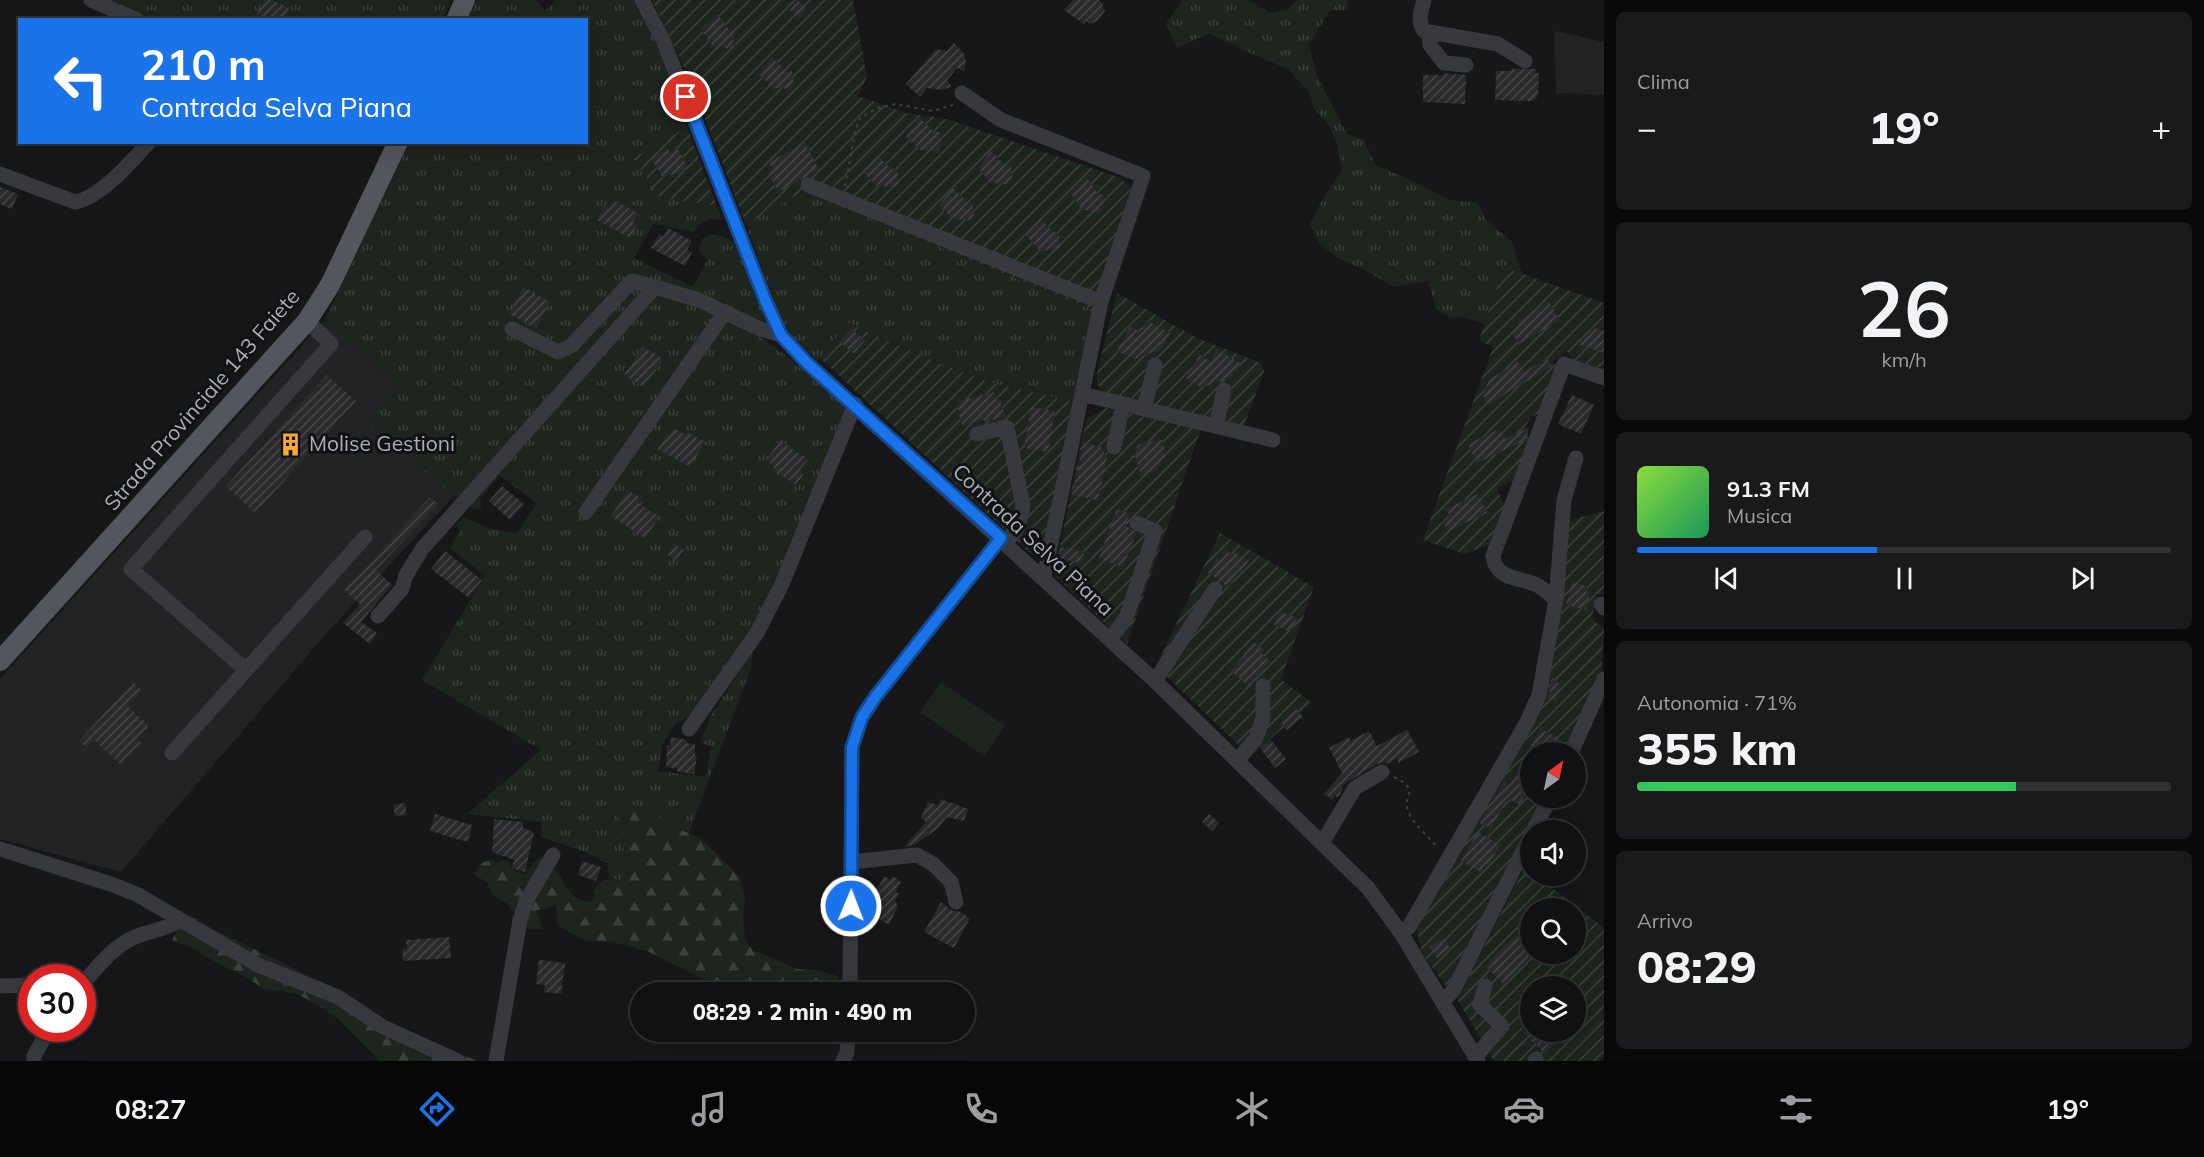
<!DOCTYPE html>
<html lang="it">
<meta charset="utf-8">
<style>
body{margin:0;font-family:Mulish,sans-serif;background:#1a1a1c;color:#f1f3f6;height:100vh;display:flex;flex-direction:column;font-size:22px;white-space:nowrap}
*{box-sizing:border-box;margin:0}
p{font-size:20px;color:#9c9da0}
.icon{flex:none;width:33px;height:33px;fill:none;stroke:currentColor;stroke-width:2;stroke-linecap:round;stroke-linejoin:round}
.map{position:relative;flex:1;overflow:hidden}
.panel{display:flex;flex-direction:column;gap:12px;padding:12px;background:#09090a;width:600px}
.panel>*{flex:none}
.guide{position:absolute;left:18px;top:18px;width:570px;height:126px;border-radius:0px;box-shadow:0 6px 24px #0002,0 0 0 2px #303133;background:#1a73e8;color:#fff;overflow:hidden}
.needle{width:39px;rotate:33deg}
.tools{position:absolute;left:1520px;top:742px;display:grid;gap:12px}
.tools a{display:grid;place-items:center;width:66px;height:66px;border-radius:50%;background:#111113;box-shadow:0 6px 24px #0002,0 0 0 2px #303133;font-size:30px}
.speed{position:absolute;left:18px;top:964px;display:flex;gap:12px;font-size:30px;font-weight:700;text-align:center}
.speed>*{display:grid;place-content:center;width:78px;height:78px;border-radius:50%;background:#111113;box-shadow:0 6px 24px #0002,0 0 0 2px #303133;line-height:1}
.speed .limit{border:9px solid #d22;background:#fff;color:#111}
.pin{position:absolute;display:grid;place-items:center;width:51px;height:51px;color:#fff;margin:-26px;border:3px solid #fff;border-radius:50%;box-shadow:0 2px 6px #0007}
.me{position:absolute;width:66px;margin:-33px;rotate:1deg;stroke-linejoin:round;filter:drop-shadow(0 0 4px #0008)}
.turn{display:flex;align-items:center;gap:21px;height:126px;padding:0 24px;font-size:27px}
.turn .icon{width:78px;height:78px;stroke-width:2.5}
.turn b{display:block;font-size:42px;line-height:51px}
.big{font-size:45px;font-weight:800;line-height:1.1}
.panel .tile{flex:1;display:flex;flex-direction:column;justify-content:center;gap:9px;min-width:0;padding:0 21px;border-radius:9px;background:#1a1a1c}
.panel .dial{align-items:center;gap:0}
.dial b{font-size:78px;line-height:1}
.song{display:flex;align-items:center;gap:18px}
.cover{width:72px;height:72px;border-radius:9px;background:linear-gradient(135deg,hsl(90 70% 55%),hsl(150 70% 35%))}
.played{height:6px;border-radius:3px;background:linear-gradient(90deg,#1a73e8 45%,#303133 45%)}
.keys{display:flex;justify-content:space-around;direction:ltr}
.heat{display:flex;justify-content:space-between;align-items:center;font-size:33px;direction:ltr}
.charge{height:9px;border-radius:4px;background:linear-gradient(90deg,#34c759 71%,#303133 0)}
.trip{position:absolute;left:630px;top:982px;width:345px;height:60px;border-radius:30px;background:#111113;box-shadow:0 6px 24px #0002,0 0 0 2px #303133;font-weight:800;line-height:60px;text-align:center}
.dock{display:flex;height:96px;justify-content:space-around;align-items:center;background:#070708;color:#9c9da0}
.dock .icon{width:42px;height:42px}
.dock .current{color:#1a73e8}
.dock b{font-size:27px;color:#f1f3f6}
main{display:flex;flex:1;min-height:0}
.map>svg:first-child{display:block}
</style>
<main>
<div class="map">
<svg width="1604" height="1061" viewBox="0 0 1604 1061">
<defs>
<pattern id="grass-tufts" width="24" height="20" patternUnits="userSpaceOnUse" patternTransform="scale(1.5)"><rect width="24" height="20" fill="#1d251e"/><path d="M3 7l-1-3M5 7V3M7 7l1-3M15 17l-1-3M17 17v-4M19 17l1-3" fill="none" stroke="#3b423d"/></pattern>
<pattern id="forest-firs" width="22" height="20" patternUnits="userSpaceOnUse" patternTransform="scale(1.5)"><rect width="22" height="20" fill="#1d251e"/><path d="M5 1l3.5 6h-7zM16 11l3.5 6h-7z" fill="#3b423d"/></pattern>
<pattern id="garden-furrows" width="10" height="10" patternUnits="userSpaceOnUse" patternTransform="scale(1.5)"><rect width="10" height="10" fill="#1d251e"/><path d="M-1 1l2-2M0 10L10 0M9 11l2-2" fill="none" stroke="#3b423d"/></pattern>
<pattern id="building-hatch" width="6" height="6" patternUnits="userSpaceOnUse" patternTransform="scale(1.5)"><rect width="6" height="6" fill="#2a2a2d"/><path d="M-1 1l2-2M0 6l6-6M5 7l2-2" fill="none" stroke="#464649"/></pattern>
</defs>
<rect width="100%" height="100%" fill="#171719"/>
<path fill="#232326" d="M1554 31 1604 42V95L1556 93Z
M325 320 400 387 369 424 455 495 332 627 121 872 0 839V679Z"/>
<path fill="url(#grass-tufts)" d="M106 0H452L442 20 152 19Z
M477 0H536L545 11 556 0H634L658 44 687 127 633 158 660 198 717 206 722 220C710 217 700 220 694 232L653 224 634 258 693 287 707 260 699 250 702 239C713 232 723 234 732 242 739 248 761 307 766 320L743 325 788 357 849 407 783 566 740 650 695 714 676 723 662 745 658 771 706 777 711 746 701 743 710 717 753 651 751 668 689 833 673 827 649 810 619 813 627 873 620 880 609 878 607 863 585 852 541 837 542 822 467 814 541 750 422 680 485 576 450 548 460 531 456 524 464 517 490 529 517 533 537 503 499 475 480 499 481 508 477 510 468 507 368 424 400 387 325 320 409 143 586 142V20L468 19Z
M1182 0H1249L1270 13 1288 9 1297 0H1348L1347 10H1330L1309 45 1317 76 1347 134 1364 140 1375 165 1406 178 1450 200 1478 203 1485 219 1512 242 1522 274 1503 268 1484 324 1463 317 1451 318 1436 309 1428 281 1395 287 1367 271 1338 258 1318 243 1310 224 1324 197 1342 170 1337 143 1328 124 1313 108 1310 93 1288 69 1243 50 1209 33 1177 48 1166 24Z
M803 191 1093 310 1074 402 989 382 941 364 849 323 817 361 792 336 779 315 746 225Z"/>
<path fill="url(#forest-firs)" d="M627 803 649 810 673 827 699 837 740 877 745 898 743 916 745 940 753 950 797 969 816 970 837 976 840 993H762L740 983 703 979 647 951 613 942 586 941 558 926 556 904 542 910H536L543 930 529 929 506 903 492 894 487 882 474 875 481 863 492 860 497 863 501 860 510 861V866L516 872 525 874 533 863 541 856C546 861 552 864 556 870 568 887 567 898 590 902L595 897 593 891C602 880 605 878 620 880L627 873 619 813Z
M190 915 217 931 346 994 393 1025 477 1061H380L338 1019 316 1004 295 993 264 989 246 977 215 962 191 947 172 940 176 932Z"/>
<path fill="url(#garden-furrows)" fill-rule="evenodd" d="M652 0H853L867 77 858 96 906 113 947 119 1118 177 1131 186 1093 310 803 191 746 225C717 149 689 72 652 0Z
M687 127 717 206 660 198 633 158Z
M1503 267 1604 303V372L1574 363 1567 351 1552 362 1556 365 1541 413 1530 417 1525 431 1530 442 1518 479 1497 488 1506 510 1495 542 1465 554 1423 540 1493 347 1479 340Z
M1117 293 1197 338 1261 363 1264 371 1244 426 1108 395 1097 384V373Z
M848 323 941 364 989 382 1074 402 1043 551 1031 554 820 358Z
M1106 408 1201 429 1127 644 1054 575 1086 419Z
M1604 511V595L1596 594 1592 619 1604 629 1601 674 1566 753H1530V798H1545L1448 989 1422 953 1416 927 1540 708 1563 590 1570 520Z
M1220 533 1314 587 1281 679 1312 703 1250 756 1156 666Z
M1525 867 1530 871V876H1537L1604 928V1056L1599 1061H1494L1457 999ZM1530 909H1575V954H1530ZM1530 987H1575V1032H1530Z"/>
<path fill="#1d251e" d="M941 682 1005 726 984 756 920 712Z"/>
<path fill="url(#building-hatch)" d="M264 0H272L289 8 283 20H254Z
M797 0 807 7 800 18 790 10Z
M1073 0H1099L1102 3 1105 11 1097 21 1090 24 1086 21 1084 24 1064 10Z
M717 14 729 30 735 31 733 45 729 49 712 45 701 29Z
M954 43 964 54 966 63 964 71 957 68 947 80 952 87 940 90 927 88 920 97 906 84 936 49 947 51Z
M772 57 786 71H792L794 85 790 89 773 88 759 74Z
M1511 69H1536V73H1539L1538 94 1536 99 1531 101 1495 100 1496 71H1511Z
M1443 73 1466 75 1465 104 1423 102V75H1443Z
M920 118 934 132H940L941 146 938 151 920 150 906 136Z
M805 143 819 170 778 192 768 172 773 170 769 162Z
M677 148 688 167 672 176 671 174 663 178 651 158 668 149 670 152Z
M991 151 1005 165 1011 166 1012 180 1008 184 991 183 978 168Z
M877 155 891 169H897L899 183 895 187 877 186 864 173Z
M1087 178 1098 194 1104 195 1102 210 1098 213 1081 209 1070 192Z
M0 187 18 194 12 209 0 204Z
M953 188 967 202H972L974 216 970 220 952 219 939 205Z
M613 200 638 213 633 222 637 225 630 238 597 220 604 206 609 209Z
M1040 218 1053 232 1059 233 1060 247 1056 251 1039 250 1026 235Z
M668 228 692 241 687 250 692 252 685 266 651 248 659 234 664 236Z
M523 287 550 302 536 328 509 314Z
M1549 302 1560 320 1519 344 1513 335 1520 320Z
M1147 320 1170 333 1162 349 1134 359 1117 351 1130 327 1141 332Z
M1591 327 1604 331V353L1580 345 1582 337 1589 335Z
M851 329 865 340 854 354 840 342Z
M643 346 663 359 644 387 624 375Z
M1217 349 1240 363 1231 378 1202 387 1186 378 1200 355 1211 361Z
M1547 358 1552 366 1489 404 1483 395 1489 380 1518 362 1524 372Z
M327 375 356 401 255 513 226 486Z
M994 392 996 400 1000 399 1005 417 984 422V420L962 425 957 406 960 405 959 401Z
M1572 395 1594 405 1581 434 1558 424Z
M1031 407 1055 411 1048 452 1024 448Z
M1529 427 1526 440 1477 463 1468 444 1500 429 1505 439Z
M673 428 686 435 688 432 705 442 690 467 658 449 667 433 669 435Z
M780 440 808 460 799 471 803 475 796 485 777 472 767 459Z
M1162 440 1166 455 1156 471 1141 475 1135 456 1137 446 1142 443Z
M1084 442 1101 447 1107 458 1098 500 1072 495Z
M502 486 524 504 510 520 489 501Z
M627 490 641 498 638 503 659 517 645 539 611 516Z
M1478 494 1487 513 1448 531 1445 525 1449 514 1446 509Z
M430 497 438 504 376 570 392 585 361 622 377 633 370 644 343 623 360 604 344 590Z
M1117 509 1130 514 1125 525 1136 533 1123 567 1099 558Z
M674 544 684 550 677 561 667 554Z
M1060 547 1084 552 1082 563 1058 558Z
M1225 550 1232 554 1234 552 1249 560 1241 572 1239 571 1229 589 1219 579 1208 573 1216 559 1219 560Z
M445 551 482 580 469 598 431 569Z
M1572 582 1587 586V592L1590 593 1586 610 1566 605Z
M1280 611 1297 618 1291 632 1274 625Z
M1254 642 1264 650 1261 653 1270 661 1249 686 1231 671Z
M1552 678 1561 685 1556 702 1548 699Z
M133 682 142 691 128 707 147 724 148 728 137 739 141 743 121 765 94 740 87 748 79 741Z
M1296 709 1303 717 1287 730 1281 722Z
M1541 728 1561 740 1553 753H1530V772L1520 790 1526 794 1519 805 1508 798 1491 828 1480 823 1504 782 1510 785Z
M1407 730 1419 752 1399 763 1397 758 1387 764 1386 762 1377 764 1341 786 1343 788 1338 798 1335 796 1332 800 1325 794 1323 795 1342 773 1329 748 1349 737 1350 741 1369 731 1377 746Z
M671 737 687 740V743L695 744V756H697L694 774 678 772 676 768 666 767 667 745 670 746Z
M1270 739 1286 759 1275 768 1260 748Z
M941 799 968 809 964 821 947 817 937 829 914 845 904 847 926 822 921 818 928 802 938 805Z
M405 803 407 815 395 816 393 805Z
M435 814 472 825 468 842 430 831Z
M1209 814 1219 823 1212 831 1202 822Z
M494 819 523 822V828L534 832 525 872 512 868 514 860 492 852Z
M1478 832 1500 845 1488 866 1485 864 1481 872 1461 861Z
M582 861 601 867 596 881 578 875Z
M885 876 890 880 893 876 901 882 896 891 899 894 895 901 898 906 889 925 873 915 874 893Z
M941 902 953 911H958L970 918 954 948 924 932Z
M1516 935 1530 949V954H1534L1504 985 1486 966Z
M449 937 451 958 403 961 402 949H407L406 940Z
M1443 938 1451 949 1437 958 1429 947Z
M539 960 565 963 561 994 544 992 545 985 536 984Z
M1523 1032H1567L1545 1054Z"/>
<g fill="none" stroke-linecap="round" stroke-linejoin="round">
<path stroke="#3e4045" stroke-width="2" stroke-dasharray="3 4.5" stroke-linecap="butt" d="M845 186 855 132 860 118 877 108 896 104 933 111 953 105
M1394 777C1422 791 1402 794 1408 811 1413 824 1429 837 1438 848"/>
<path stroke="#38393e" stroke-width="15" d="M91 0 137 20
M642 0 663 40 766 302 781 335 807 363 1155 681 1368 888 1401 933 1478 1061
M1424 0C1421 11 1417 20 1424 31L1498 44 1525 61
M1429 33 1430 45 1444 63 1466 65
M962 93 1001 120 1143 176 1101 302 1044 577
M0 174 75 202C100 198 132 161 149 142
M808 185 1101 302
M512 329 558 352 571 346 632 281 655 287
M1082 394 1273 440
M1144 409 1155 365
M1216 426 1224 390
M977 434 1007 427 1023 506 1018 527 1006 543
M1114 447 1123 404
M586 512 725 312
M1556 600C1550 595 1544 589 1537 585 1520 577 1495 580 1493 556L1564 364 1604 378
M1601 604 1604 608
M378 616 402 589 406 575 422 549 655 287 699 300 758 328 781 335
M1110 639 1126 618 1155 531 1137 523
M246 670 131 569 331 344 307 321
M1155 681 1215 589
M689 729 757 633 782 584 855 404
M172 753 365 537
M1571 753 1604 679
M1238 760 1256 738 1263 718V686
M1533 831 1550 798
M1322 843 1355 788 1382 772
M0 849 114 885 138 895 258 965 338 997 383 1027 458 1061
M851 862 917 855 933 864 951 882 956 902
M1401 933 1409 927 1527 722 1539 695 1556 600 1564 500 1576 458
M82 984C98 967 113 946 135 937 150 931 166 929 179 921
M0 986 32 985
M850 993 852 747 862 717 876 696 1001 538
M1443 1001 1453 991 1530 837
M1476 1056 1502 1026 1480 1005 1485 986
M34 1061V1056L49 1029
M496 1061 520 920 526 901 553 855
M843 1061 847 1052 848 1032
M1535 1061 1536 1059"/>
<path stroke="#54565d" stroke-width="20" d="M456 20 465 0
M0 661 307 321 330 285 398 142"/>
</g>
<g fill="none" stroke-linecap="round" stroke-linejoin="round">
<defs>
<path id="route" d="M686 97 766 302 781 335 807 363 1001 538 876 696 862 717 852 747 851 906"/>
</defs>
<use href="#route" stroke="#114b97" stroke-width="15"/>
<use href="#route" stroke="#1a73e8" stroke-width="10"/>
</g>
<defs>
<symbol id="building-bare" viewBox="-9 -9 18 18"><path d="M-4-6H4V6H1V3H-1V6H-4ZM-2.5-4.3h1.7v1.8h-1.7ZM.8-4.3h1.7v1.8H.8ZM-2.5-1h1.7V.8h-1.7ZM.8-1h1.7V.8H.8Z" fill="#f7aa31" stroke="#121214" stroke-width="2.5" paint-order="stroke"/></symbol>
</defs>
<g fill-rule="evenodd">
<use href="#building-bare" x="274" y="428" width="33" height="33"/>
</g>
<g text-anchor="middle" stroke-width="6" stroke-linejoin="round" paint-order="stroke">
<g font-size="21" fill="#a9afb9" stroke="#121214">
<text transform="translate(202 400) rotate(-49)" y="7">Strada Provinciale 143 Faiete</text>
<text transform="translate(1033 540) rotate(43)" y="7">Contrada Selva Piana</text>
</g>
<g font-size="21" fill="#a9afb9" stroke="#121214" text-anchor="start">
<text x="309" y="451">Molise Gestioni</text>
</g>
</g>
</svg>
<div class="tools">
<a><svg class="needle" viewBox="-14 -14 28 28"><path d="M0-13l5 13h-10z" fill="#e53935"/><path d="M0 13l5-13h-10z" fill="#9c9da0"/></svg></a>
<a><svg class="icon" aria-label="sound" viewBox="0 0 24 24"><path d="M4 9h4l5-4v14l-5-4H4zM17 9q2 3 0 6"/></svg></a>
<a><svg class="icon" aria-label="search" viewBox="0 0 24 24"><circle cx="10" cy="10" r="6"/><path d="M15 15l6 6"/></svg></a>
<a><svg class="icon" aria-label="layers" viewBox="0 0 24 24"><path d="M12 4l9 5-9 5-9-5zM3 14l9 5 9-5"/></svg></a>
</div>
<div class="speed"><div class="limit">30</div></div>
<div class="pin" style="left:686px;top:97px;background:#d93025"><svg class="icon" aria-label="arrive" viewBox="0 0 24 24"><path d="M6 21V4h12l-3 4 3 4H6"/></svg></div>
<svg class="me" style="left:851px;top:906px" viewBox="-20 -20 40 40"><circle r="17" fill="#1a73e8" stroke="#fff" stroke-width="3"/><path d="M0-11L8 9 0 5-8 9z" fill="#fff"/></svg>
<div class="trip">08:29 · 2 min · 490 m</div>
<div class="guide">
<div class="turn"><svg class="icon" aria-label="left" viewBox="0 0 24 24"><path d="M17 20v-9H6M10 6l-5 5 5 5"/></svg><div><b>210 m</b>Contrada Selva Piana</div></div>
</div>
</div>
<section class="panel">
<div class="tile"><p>Clima</p>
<div class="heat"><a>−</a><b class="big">19°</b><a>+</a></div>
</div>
<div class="tile dial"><b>26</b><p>km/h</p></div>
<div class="tile">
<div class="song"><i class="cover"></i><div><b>91.3 FM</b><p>Musica</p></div></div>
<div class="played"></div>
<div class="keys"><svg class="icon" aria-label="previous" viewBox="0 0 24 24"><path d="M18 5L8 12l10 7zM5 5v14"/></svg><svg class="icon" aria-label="pause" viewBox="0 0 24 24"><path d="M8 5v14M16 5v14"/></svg><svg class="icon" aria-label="next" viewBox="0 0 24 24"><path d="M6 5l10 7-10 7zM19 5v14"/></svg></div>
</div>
<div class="tile"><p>Autonomia · 71%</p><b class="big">355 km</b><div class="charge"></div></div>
<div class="tile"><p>Arrivo</p><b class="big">08:29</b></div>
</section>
</main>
<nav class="dock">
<b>08:27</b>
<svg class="icon current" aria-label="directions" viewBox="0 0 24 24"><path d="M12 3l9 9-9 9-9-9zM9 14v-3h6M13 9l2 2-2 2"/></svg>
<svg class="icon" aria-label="music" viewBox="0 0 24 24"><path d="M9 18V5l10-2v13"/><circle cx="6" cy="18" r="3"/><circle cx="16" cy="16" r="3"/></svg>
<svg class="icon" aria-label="phone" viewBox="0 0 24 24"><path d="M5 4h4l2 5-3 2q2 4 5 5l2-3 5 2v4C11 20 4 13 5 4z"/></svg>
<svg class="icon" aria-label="climate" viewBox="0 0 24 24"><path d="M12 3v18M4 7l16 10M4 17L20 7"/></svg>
<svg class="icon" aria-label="car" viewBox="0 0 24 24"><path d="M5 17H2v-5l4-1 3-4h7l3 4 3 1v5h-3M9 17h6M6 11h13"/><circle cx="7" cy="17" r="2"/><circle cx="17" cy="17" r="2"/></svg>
<svg class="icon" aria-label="filters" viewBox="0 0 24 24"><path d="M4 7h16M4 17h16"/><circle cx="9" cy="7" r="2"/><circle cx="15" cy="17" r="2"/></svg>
<b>19°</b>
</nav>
